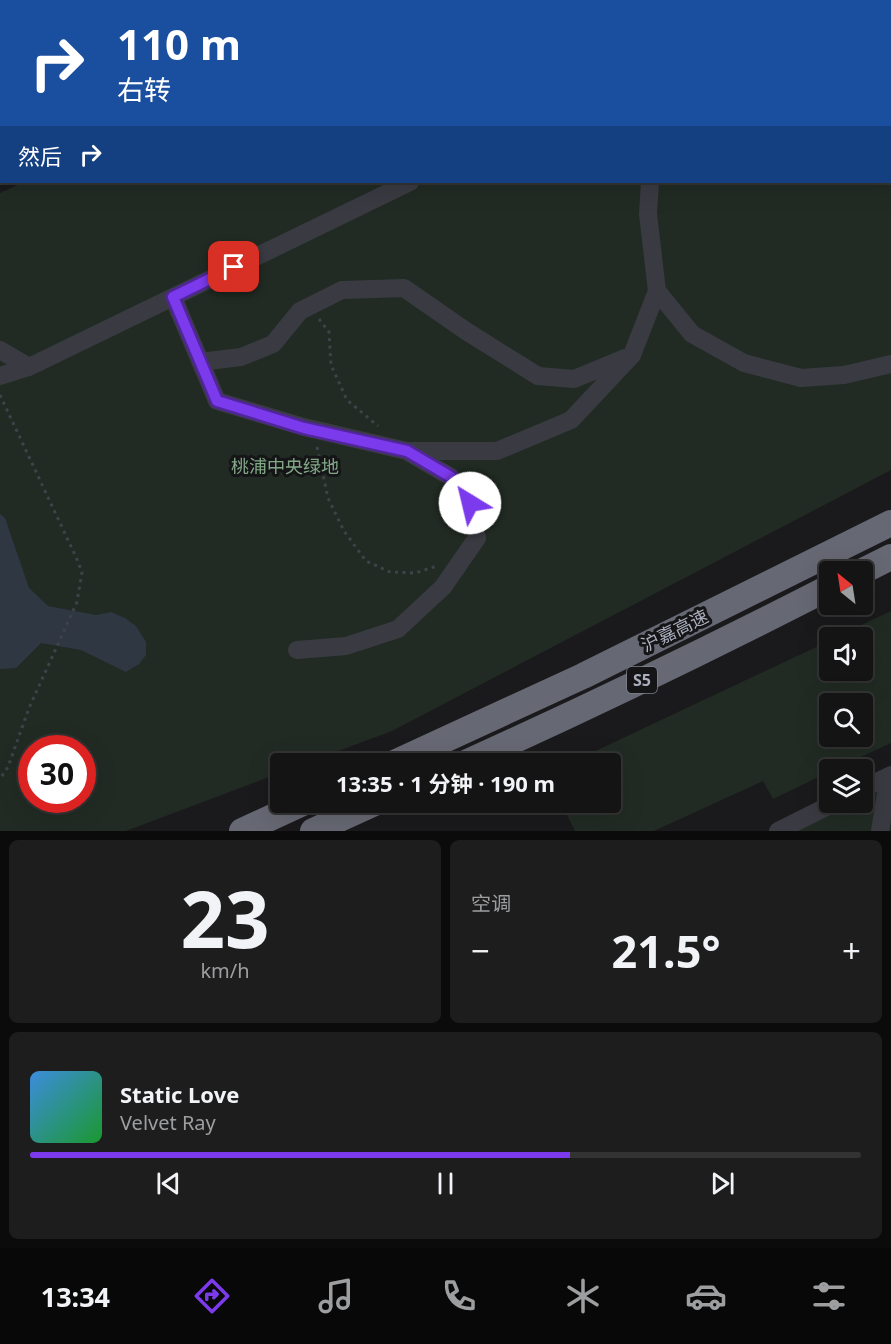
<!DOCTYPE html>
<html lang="zh">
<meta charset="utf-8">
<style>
body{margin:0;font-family:"Noto Sans","Noto Sans SC",sans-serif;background:#1d1d1e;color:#f1f3f6;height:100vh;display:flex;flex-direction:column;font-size:22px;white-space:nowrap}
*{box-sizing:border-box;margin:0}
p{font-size:20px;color:#9d9ea0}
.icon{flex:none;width:33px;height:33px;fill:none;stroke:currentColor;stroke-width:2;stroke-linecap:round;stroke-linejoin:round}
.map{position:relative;height:831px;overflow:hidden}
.details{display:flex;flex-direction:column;gap:9px;padding:9px;background:#0b0b0c;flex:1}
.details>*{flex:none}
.guide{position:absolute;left:0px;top:0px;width:891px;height:183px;box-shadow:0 6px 24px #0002,0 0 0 2px #333334;background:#1a4fa0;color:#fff;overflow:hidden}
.needle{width:39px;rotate:330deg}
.controls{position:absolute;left:819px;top:561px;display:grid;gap:12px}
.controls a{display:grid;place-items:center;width:54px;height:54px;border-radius:6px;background:#141415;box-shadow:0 6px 24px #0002,0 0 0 2px #333334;font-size:30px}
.speed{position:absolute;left:18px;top:735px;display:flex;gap:12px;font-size:30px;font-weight:700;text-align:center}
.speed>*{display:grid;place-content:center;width:78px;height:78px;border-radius:50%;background:#141415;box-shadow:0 6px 24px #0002,0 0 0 2px #333334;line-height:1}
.speed .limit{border:9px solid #d22;background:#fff;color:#111}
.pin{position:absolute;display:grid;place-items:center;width:51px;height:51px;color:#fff;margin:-26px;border-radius:12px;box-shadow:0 3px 9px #0006}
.me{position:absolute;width:66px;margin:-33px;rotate:324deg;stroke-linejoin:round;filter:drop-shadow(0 0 4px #0008)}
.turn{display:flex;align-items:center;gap:21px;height:126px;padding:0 18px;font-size:27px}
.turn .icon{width:78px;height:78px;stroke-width:2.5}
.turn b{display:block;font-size:42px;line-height:51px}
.then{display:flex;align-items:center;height:57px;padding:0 18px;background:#0003;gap:12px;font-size:22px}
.big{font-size:45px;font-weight:700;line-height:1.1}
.details .card{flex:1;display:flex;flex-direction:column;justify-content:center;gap:9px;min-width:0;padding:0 21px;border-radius:9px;background:#1d1d1e}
.details .dial{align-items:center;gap:0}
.dial b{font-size:78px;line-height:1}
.song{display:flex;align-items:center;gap:18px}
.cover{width:72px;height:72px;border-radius:9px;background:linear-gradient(135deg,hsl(210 70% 55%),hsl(130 70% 35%))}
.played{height:6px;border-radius:3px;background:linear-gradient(90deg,#7c3aed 65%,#333334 65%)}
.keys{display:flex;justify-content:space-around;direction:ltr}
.heat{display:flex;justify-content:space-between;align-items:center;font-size:33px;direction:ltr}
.details .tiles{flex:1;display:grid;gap:9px;grid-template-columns:1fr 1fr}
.card:last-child{grid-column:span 2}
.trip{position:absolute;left:270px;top:753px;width:351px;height:60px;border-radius:6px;background:#141415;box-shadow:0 6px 24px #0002,0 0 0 2px #333334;font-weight:700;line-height:60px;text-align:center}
.menu{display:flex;height:96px;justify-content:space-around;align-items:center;background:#080808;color:#9d9ea0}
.menu .icon{width:42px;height:42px}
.menu .on{color:#7c3aed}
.menu b{font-size:27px;color:#f1f3f6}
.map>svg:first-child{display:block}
</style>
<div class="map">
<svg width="891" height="831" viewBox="0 0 891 831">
<rect width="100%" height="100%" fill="#1a1a1c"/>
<path fill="#212b23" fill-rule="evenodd" d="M394 0H891V470L392 731 306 763 280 764V773L126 831H0V193L24 182H890V2L391 1ZM32 748H82V800H32Z
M891 611V743L835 769 830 770 829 772 773 799 763 781 654 831H575L561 803 610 802V764L570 763 829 641 830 670H862V638L836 637ZM830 704H862V736H830Z
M891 783V831H794L851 803 862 802 863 797Z"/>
<path fill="#2e3742" d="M0 514 5 518 29 588 48 606 96 615 111 612 125 618 136 626 146 642V655L139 664 126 672 81 650 41 643 16 668 0 669Z"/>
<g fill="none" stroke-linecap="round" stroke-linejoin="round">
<path stroke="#2e3742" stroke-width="18" d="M165 0V2"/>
<path stroke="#2e3742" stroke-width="30" d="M329 2 332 0
M0 164H2"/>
<path stroke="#404249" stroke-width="3" stroke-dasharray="3 4.5" stroke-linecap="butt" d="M667 2V0
M319 319 329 332 331 365 347 400 378 426
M0 395 76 557 82 572 77 602 29 708 8 767 0 779
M317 447 328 498 344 531 366 561 390 572 415 573 437 566"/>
<path stroke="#3a3b42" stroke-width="18" d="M698 2V0
M657 291 692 334 744 363 801 378 844 375 891 364
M173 297 217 401 304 427 407 451H497L571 420 632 355 657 291 648 214 650 182
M0 350 29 367
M200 362 241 357 273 344 300 311 342 290 404 288 466 331 538 376 574 379 625 358
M0 376 29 367 410 182
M297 650 346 646 398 629 443 587 477 538 470 503 451 477 408 452
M862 789 891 775
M778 831 836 802
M880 831 889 776"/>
<path stroke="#666873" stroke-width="26" d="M861 572 891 557
M392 764 583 676 891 523
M463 764C587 708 709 649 830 587
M242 831 305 802
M313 831 377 802"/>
</g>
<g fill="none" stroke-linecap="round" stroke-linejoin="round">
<defs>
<path id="route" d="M234 267 173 297 217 401 304 428 407 451 451 477 470 503"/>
</defs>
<use href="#route" stroke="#51269a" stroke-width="15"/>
<use href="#route" stroke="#7c3aed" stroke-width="10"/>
</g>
<g text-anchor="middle" stroke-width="6" stroke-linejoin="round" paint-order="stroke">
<rect fill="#151517" stroke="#7e818b" stroke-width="1.5" x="627" y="667" width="30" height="26" rx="4.5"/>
<g font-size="16" font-weight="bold" fill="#abafbd">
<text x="642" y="686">S5</text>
</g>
<g font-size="18" fill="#81a987" stroke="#151517">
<text x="285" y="473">桃浦中央绿地</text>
</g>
<g font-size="18" fill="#abafbd" stroke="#151517">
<text transform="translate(675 631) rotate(-26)" y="6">沪嘉高速</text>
</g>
</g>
</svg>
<div class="controls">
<a><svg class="needle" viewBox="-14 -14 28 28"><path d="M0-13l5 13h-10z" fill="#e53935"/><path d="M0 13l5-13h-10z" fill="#9d9ea0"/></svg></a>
<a><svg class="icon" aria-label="sound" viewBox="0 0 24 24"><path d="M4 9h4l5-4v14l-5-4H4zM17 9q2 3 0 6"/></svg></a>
<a><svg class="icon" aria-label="search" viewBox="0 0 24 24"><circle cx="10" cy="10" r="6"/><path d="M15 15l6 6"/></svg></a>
<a><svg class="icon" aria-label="layers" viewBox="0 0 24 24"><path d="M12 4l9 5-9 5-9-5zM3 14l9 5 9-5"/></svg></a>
</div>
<div class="speed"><div class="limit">30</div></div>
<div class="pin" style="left:234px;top:267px;background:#d93025"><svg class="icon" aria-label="arrive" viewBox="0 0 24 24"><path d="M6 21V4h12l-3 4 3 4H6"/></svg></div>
<svg class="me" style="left:470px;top:503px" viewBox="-20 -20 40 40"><circle r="19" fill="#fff"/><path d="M0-13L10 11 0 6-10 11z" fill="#7c3aed"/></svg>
<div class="trip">13:35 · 1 分钟 · 190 m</div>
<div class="guide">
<div class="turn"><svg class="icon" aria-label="right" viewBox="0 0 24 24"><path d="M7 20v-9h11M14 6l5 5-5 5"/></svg><div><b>110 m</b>右转</div></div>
<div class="then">然后<svg class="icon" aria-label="right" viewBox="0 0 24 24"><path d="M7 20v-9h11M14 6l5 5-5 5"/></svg></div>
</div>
</div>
<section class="details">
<div class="tiles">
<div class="card dial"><b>23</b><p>km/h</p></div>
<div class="card"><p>空调</p>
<div class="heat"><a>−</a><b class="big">21.5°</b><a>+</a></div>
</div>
<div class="card">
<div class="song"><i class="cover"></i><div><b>Static Love</b><p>Velvet Ray</p></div></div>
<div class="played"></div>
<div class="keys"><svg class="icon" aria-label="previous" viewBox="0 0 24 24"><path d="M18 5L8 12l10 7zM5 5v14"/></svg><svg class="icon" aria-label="pause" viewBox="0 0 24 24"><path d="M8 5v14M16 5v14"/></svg><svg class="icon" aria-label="next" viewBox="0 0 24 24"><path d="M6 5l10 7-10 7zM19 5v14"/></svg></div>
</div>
</div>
</section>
<nav class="menu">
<b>13:34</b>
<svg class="icon on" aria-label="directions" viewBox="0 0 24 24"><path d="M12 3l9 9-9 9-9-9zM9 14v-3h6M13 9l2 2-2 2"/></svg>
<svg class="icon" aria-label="music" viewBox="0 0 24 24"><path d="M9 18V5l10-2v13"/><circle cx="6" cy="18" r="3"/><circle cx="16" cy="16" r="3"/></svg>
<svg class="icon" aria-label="phone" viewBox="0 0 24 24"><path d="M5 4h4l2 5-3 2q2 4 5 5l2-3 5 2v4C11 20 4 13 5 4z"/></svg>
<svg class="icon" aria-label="climate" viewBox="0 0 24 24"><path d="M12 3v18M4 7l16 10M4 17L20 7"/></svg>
<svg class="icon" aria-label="car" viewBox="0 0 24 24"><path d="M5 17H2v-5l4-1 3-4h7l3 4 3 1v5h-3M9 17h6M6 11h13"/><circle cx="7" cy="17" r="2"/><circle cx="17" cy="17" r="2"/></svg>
<svg class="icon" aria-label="filters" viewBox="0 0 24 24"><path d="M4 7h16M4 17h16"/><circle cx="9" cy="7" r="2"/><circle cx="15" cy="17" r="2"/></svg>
</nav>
